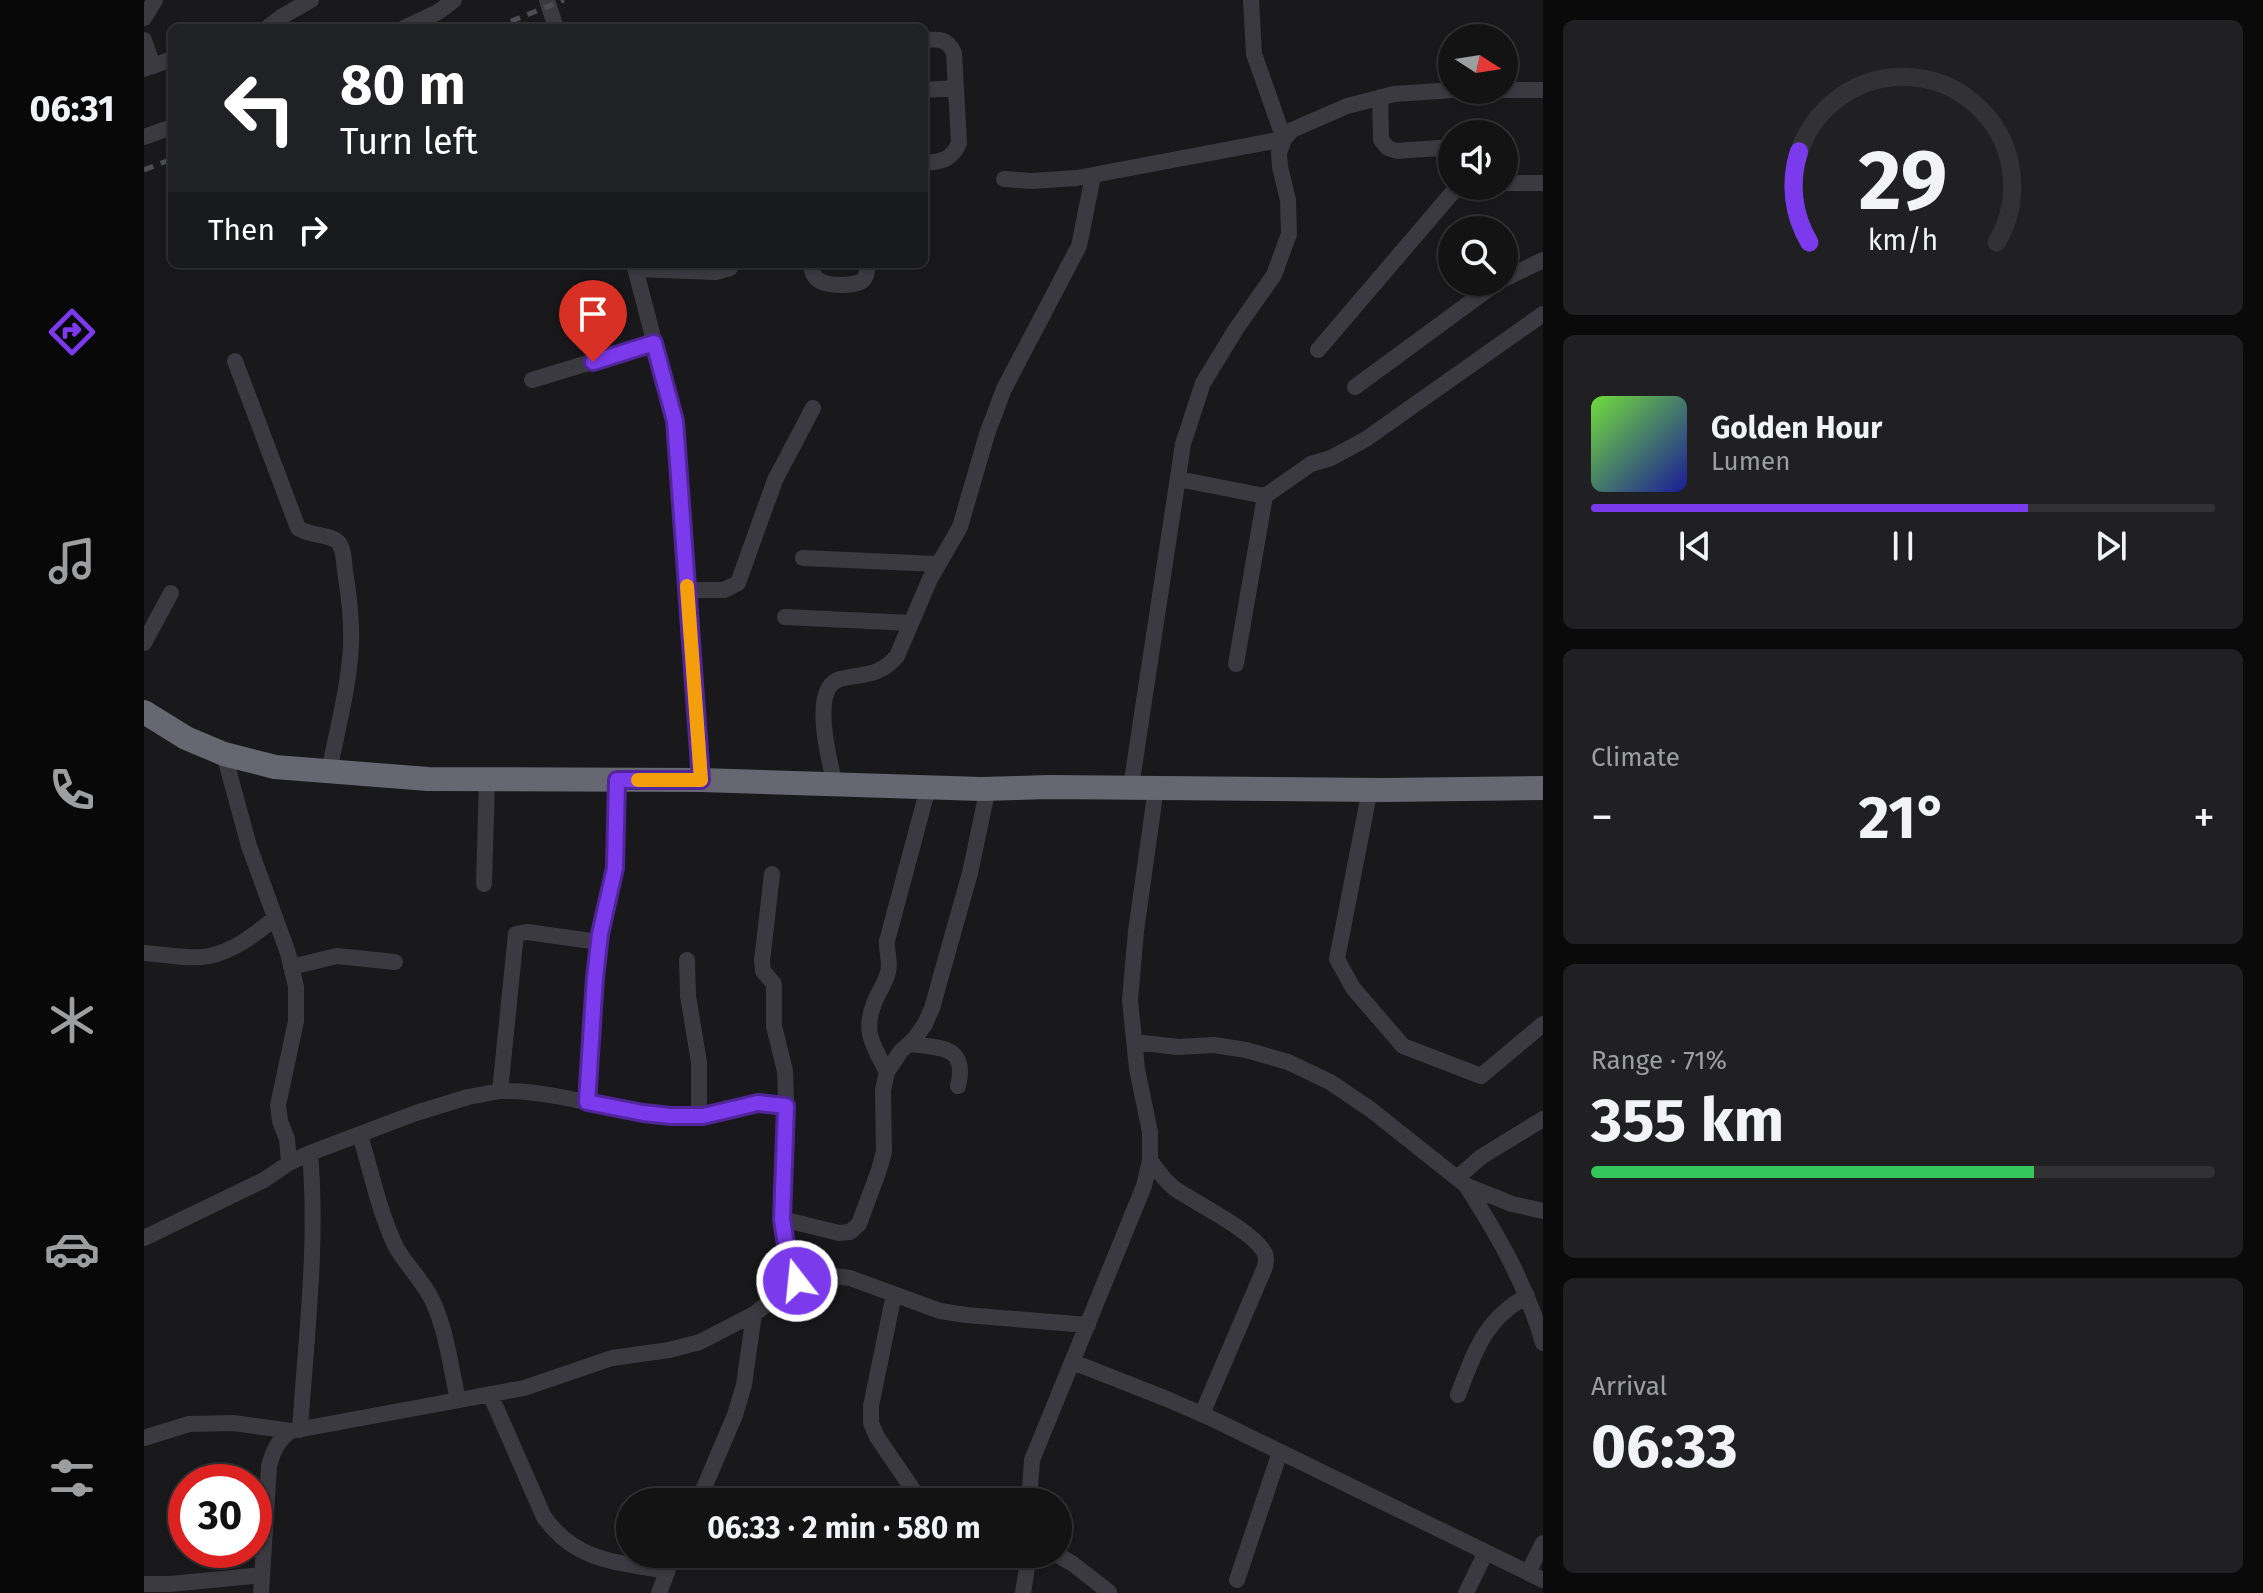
<!DOCTYPE html>
<meta charset="utf-8">
<style>
body{margin:0;font-family:"Fira Sans",sans-serif;background:#202022;color:#f1f3f6;height:100vh;display:flex;flex-direction:column;font-size:30px;white-space:nowrap}
*{box-sizing:border-box;margin:0}
p{font-size:26px;color:#9d9ea0}
.icon{flex:none;width:44px;height:44px;fill:none;stroke:currentColor;stroke-width:2;stroke-linecap:round;stroke-linejoin:round}
.map{position:relative;flex:1;overflow:hidden}
.panel{display:flex;flex-direction:column;gap:20px;padding:20px;background:#0a0a0b;width:720px}
.panel>*{flex:none}
.guide{position:absolute;left:24px;top:24px;width:760px;height:244px;border-radius:12px;box-shadow:0 2px 6px #0004,0 0 0 2px #323234;background:#202124;color:#fff;overflow:hidden}
.needle{width:52px;rotate:102deg}
.tools{position:absolute;left:1294px;top:24px;display:grid;gap:16px}
.tools a{display:grid;place-items:center;width:80px;height:80px;border-radius:50%;background:#131314;box-shadow:0 2px 6px #0004,0 0 0 2px #323234;font-size:40px}
.speed{position:absolute;left:24px;top:1464px;display:flex;gap:16px;font-size:40px;font-weight:700;text-align:center}
.speed>*{display:grid;place-content:center;width:104px;height:104px;border-radius:50%;background:#131314;box-shadow:0 2px 6px #0004,0 0 0 2px #323234;line-height:1}
.speed .limit{border:12px solid #d22;background:#fff;color:#111}
.pin{position:absolute;display:grid;place-items:center;width:68px;height:68px;color:#fff;margin:-82px -34px;border-radius:50% 50% 50% 0;rotate:-45deg;box-shadow:0 0 8px #0007}
.pin .icon{rotate:45deg}
.me{position:absolute;width:88px;margin:-44px;rotate:344deg;stroke-linejoin:round;filter:drop-shadow(0 0 6px #0008)}
.turn{display:flex;align-items:center;gap:28px;height:168px;padding:0 40px;font-size:36px}
.turn .icon{width:104px;height:104px;stroke-width:2.5}
.turn b{display:block;font-size:56px;line-height:68px}
.then{display:flex;align-items:center;height:76px;padding:0 40px;background:#0003;gap:16px;font-size:30px}
.big{font-size:60px;font-weight:700;line-height:1.1}
.panel .tile{flex:1;display:flex;flex-direction:column;justify-content:center;gap:12px;min-width:0;padding:0 28px;border-radius:12px;background:#202022}
.panel .dial{align-items:center;gap:0}
.dial svg{height:208px;overflow:visible;fill:none;stroke:#323234;stroke-width:7;stroke-linecap:round;text-anchor:middle}
.dial text{fill:#f1f3f6;stroke:none}
.song{display:flex;align-items:center;gap:24px}
.cover{width:96px;height:96px;border-radius:12px;background:linear-gradient(135deg,hsl(100 70% 55%),hsl(240 70% 35%))}
.played{height:8px;border-radius:4px;background:linear-gradient(90deg,#7c3aed 70%,#323234 70%)}
.keys{display:flex;justify-content:space-around;direction:ltr}
.heat{display:flex;justify-content:space-between;align-items:center;font-size:44px;direction:ltr}
.charge{height:12px;border-radius:6px;background:linear-gradient(90deg,#34c759 71%,#323234 0)}
.trip{position:absolute;left:472px;top:1488px;width:456px;height:80px;border-radius:40px;background:#131314;box-shadow:0 2px 6px #0004,0 0 0 2px #323234;font-weight:700;line-height:80px;text-align:center}
main{display:flex;flex:1;min-height:0}
.tab-bar{display:flex;flex-direction:column;width:144px;justify-content:space-around;align-items:center;background:#080808;color:#9d9ea0}
.tab-bar .icon{width:56px;height:56px}
.tab-bar .on{color:#7c3aed}
.tab-bar b{font-size:36px;color:#f1f3f6}
.map>svg:first-child{display:block}
</style>
<main>
<nav class="tab-bar">
<b>06:31</b>
<svg class="icon on" aria-label="directions" viewBox="0 0 24 24"><path d="M12 3l9 9-9 9-9-9zM9 14v-3h6M13 9l2 2-2 2"/></svg>
<svg class="icon" aria-label="music" viewBox="0 0 24 24"><path d="M9 18V5l10-2v13"/><circle cx="6" cy="18" r="3"/><circle cx="16" cy="16" r="3"/></svg>
<svg class="icon" aria-label="phone" viewBox="0 0 24 24"><path d="M5 4h4l2 5-3 2q2 4 5 5l2-3 5 2v4C11 20 4 13 5 4z"/></svg>
<svg class="icon" aria-label="climate" viewBox="0 0 24 24"><path d="M12 3v18M4 7l16 10M4 17L20 7"/></svg>
<svg class="icon" aria-label="car" viewBox="0 0 24 24"><path d="M5 17H2v-5l4-1 3-4h7l3 4 3 1v5h-3M9 17h6M6 11h13"/><circle cx="7" cy="17" r="2"/><circle cx="17" cy="17" r="2"/></svg>
<svg class="icon" aria-label="filters" viewBox="0 0 24 24"><path d="M4 7h16M4 17h16"/><circle cx="9" cy="7" r="2"/><circle cx="15" cy="17" r="2"/></svg>
</nav>
<div class="map">
<svg width="1399" height="1593" viewBox="0 0 1399 1593">
<rect width="100%" height="100%" fill="#19191b"/>
<g fill="none" stroke-linecap="round" stroke-linejoin="round">
<path stroke="#3a3a40" stroke-width="16" d="M403 0 412 28
M0 18 11 0
M123 28 137 17 167 0
M260 28 294 12 310 0
M0 40 9 66
M780 40C795 39 803 38 810 53L815 143C808 160 797 162 780 163
M0 69 28 59
M780 90 812 88
M1236 97 1237 140 1244 148 1253 151 1295 148 1308 153
M0 137 28 127
M860 179 888 181 933 178 1140 139 1110 54 1107 0
M1360 183H1399
M490 264 531 421 557 780
M667 264C668 283 682 285 699 285 705 284 712 285 718 281 723 277 723 271 724 264
M491 269 572 272 586 268 588 264
M1360 279 1399 260
M1174 350 1314 186
M91 361 154 528C165 536 186 534 194 542 200 548 200 563 201 571 205 595 208 621 207 645 205 687 193 730 185 772
M388 380 510 343
M1211 387 1354 282
M1034 479 1121 496 1167 464 1187 458 1222 439 1399 314
M659 558 793 564
M543 590H580L594 583 631 480 669 408
M641 617 767 623
M0 643 27 593
M1092 664 1121 496
M80 754 105 846 144 953 152 987V1021L134 1105 136 1121 143 1139 145 1163
M691 785C686 763 665 688 696 679 721 673 735 677 753 656L786 579 816 527 843 434 860 389 935 246 949 176
M987 787 1039 444 1059 383 1092 329 1130 275 1145 234 1144 200 1136 167 1135 153 1140 139 1148 130 1203 106 1250 94 1310 90H1399
M1226 789 1193 959 1209 988 1259 1046 1337 1076 1399 1024
M628 874 618 961 619 971 630 984V1026L641 1071 642 1098 638 1219 641 1239 653 1281
M340 884 343 779
M0 953C20 954 45 960 65 956 91 951 111 934 131 918
M543 960 544 996 555 1062V1116
M147 967 193 956 251 962
M991 1042 1034 1047 1070 1045 1102 1050 1144 1062 1186 1082 1226 1109 1323 1186 1368 1204 1399 1211
M765 1044C796 1048 824 1045 814 1086
M743 1072C729 1046 718 1031 731 1001 735 991 742 982 744 972 747 962 742 951 743 941L784 788
M356 1091C414 1090 469 1113 526 1116 538 1117 552 1118 563 1115 596 1109 607 1100 642 1106
M443 1102 451 978 456 934 471 868 473 780
M216 1135C227 1171 235 1212 252 1247 263 1267 281 1282 290 1304 303 1334 307 1369 314 1400
M1006 1160C1013 1170 1020 1180 1030 1188 1051 1203 1112 1232 1121 1254 1123 1259 1122 1261 1121 1267L1058 1414
M1313 1178 1337 1157 1399 1119
M1323 1187C1355 1237 1383 1286 1399 1343
M638 1219 695 1233 706 1232 715 1224 735 1170 740 1152 739 1090 743 1072 757 1051 771 1038 781 1024 788 1008 826 873 844 788
M0 1238 120 1180 145 1163 166 1153 272 1113 324 1097 356 1091 372 934 383 932 455 942
M750 1294 727 1406V1423L733 1437 772 1494
M929 1362 1023 1399 1071 1420 1399 1580
M346 1394 400 1517C432 1562 473 1562 523 1571
M1314 1395C1331 1351 1340 1320 1383 1296
M156 1430C162 1338 174 1245 166 1153
M0 1438 45 1424 89 1423 147 1431
M554 1502 591 1415 600 1385 610 1314
M885 1502 888 1460 1000 1186 1006 1160V1132L993 1069 986 1000 992 931 1012 788
M912 1554 929 1564 965 1592
M1384 1573 1399 1543
M1093 1580 1136 1452
M0 1584H26L118 1575
M117 1593 125 1466C129 1451 134 1440 147 1431L380 1388 468 1358 525 1350 556 1342 610 1314 653 1281 667 1273 706 1278 796 1311 822 1315 944 1325
M515 1593 530 1554
M879 1593 885 1554
M1322 1593 1342 1552"/>
<path stroke="#666771" stroke-width="24" d="M0 712 42 738 80 754 131 767 284 779 557 780 837 789 905 787 1239 790 1399 788"/>
<path stroke="#4d4e55" stroke-width="5" stroke-dasharray="10 8" stroke-linecap="butt" d="M350 28 420 0
M0 170 28 159"/>
</g>
<g fill="none" stroke-linecap="round" stroke-linejoin="round">
<defs>
<path id="route" d="M449 362 510 343 531 421 557 780H473L471 868 456 934 451 978 443 1102 499 1113 527 1116H559L614 1103 642 1106 638 1219 641 1239 653 1281"/>
</defs>
<use href="#route" stroke="#51269a" stroke-width="20"/>
<use href="#route" stroke="#7c3aed" stroke-width="14"/>
<path stroke="#f59e0b" stroke-width="14" d="M494 780H557L543 586"/>
</g>
</svg>
<div class="tools">
<a><svg class="needle" viewBox="-14 -14 28 28"><path d="M0-13l5 13h-10z" fill="#e53935"/><path d="M0 13l5-13h-10z" fill="#9d9ea0"/></svg></a>
<a><svg class="icon" aria-label="sound" viewBox="0 0 24 24"><path d="M4 9h4l5-4v14l-5-4H4zM17 9q2 3 0 6"/></svg></a>
<a><svg class="icon" aria-label="search" viewBox="0 0 24 24"><circle cx="10" cy="10" r="6"/><path d="M15 15l6 6"/></svg></a>
</div>
<div class="speed"><div class="limit">30</div></div>
<div class="pin" style="left:449px;top:362px;background:#d93025"><svg class="icon" aria-label="arrive" viewBox="0 0 24 24"><path d="M6 21V4h12l-3 4 3 4H6"/></svg></div>
<svg class="me" style="left:653px;top:1281px" viewBox="-20 -20 40 40"><circle r="17" fill="#7c3aed" stroke="#fff" stroke-width="3"/><path d="M0-11L8 9 0 5-8 9z" fill="#fff"/></svg>
<div class="trip">06:33 · 2 min · 580 m</div>
<div class="guide">
<div class="turn"><svg class="icon" aria-label="left" viewBox="0 0 24 24"><path d="M17 20v-9H6M10 6l-5 5 5 5"/></svg><div><b>80 m</b>Turn left</div></div>
<div class="then">Then<svg class="icon" aria-label="right" viewBox="0 0 24 24"><path d="M7 20v-9h11M14 6l5 5-5 5"/></svg></div>
</div>
</div>
<section class="panel">
<div class="tile dial"><svg viewBox="0 0 100 80">
<path d="M14 69A42 42 0 1 1 86 69"/>
<path d="M14 69A42 42 0 0 1 10 34" stroke="#7c3aed"/>
<text x="50" y="56" font-size="32" font-weight="700">29</text>
<text x="50" y="72" font-size="11">km/h</text>
</svg></div>
<div class="tile">
<div class="song"><i class="cover"></i><div><b>Golden Hour</b><p>Lumen</p></div></div>
<div class="played"></div>
<div class="keys"><svg class="icon" aria-label="previous" viewBox="0 0 24 24"><path d="M18 5L8 12l10 7zM5 5v14"/></svg><svg class="icon" aria-label="pause" viewBox="0 0 24 24"><path d="M8 5v14M16 5v14"/></svg><svg class="icon" aria-label="next" viewBox="0 0 24 24"><path d="M6 5l10 7-10 7zM19 5v14"/></svg></div>
</div>
<div class="tile"><p>Climate</p>
<div class="heat"><a>−</a><b class="big">21°</b><a>+</a></div>
</div>
<div class="tile"><p>Range · 71%</p><b class="big">355 km</b><div class="charge"></div></div>
<div class="tile"><p>Arrival</p><b class="big">06:33</b></div>
</section>
</main>
